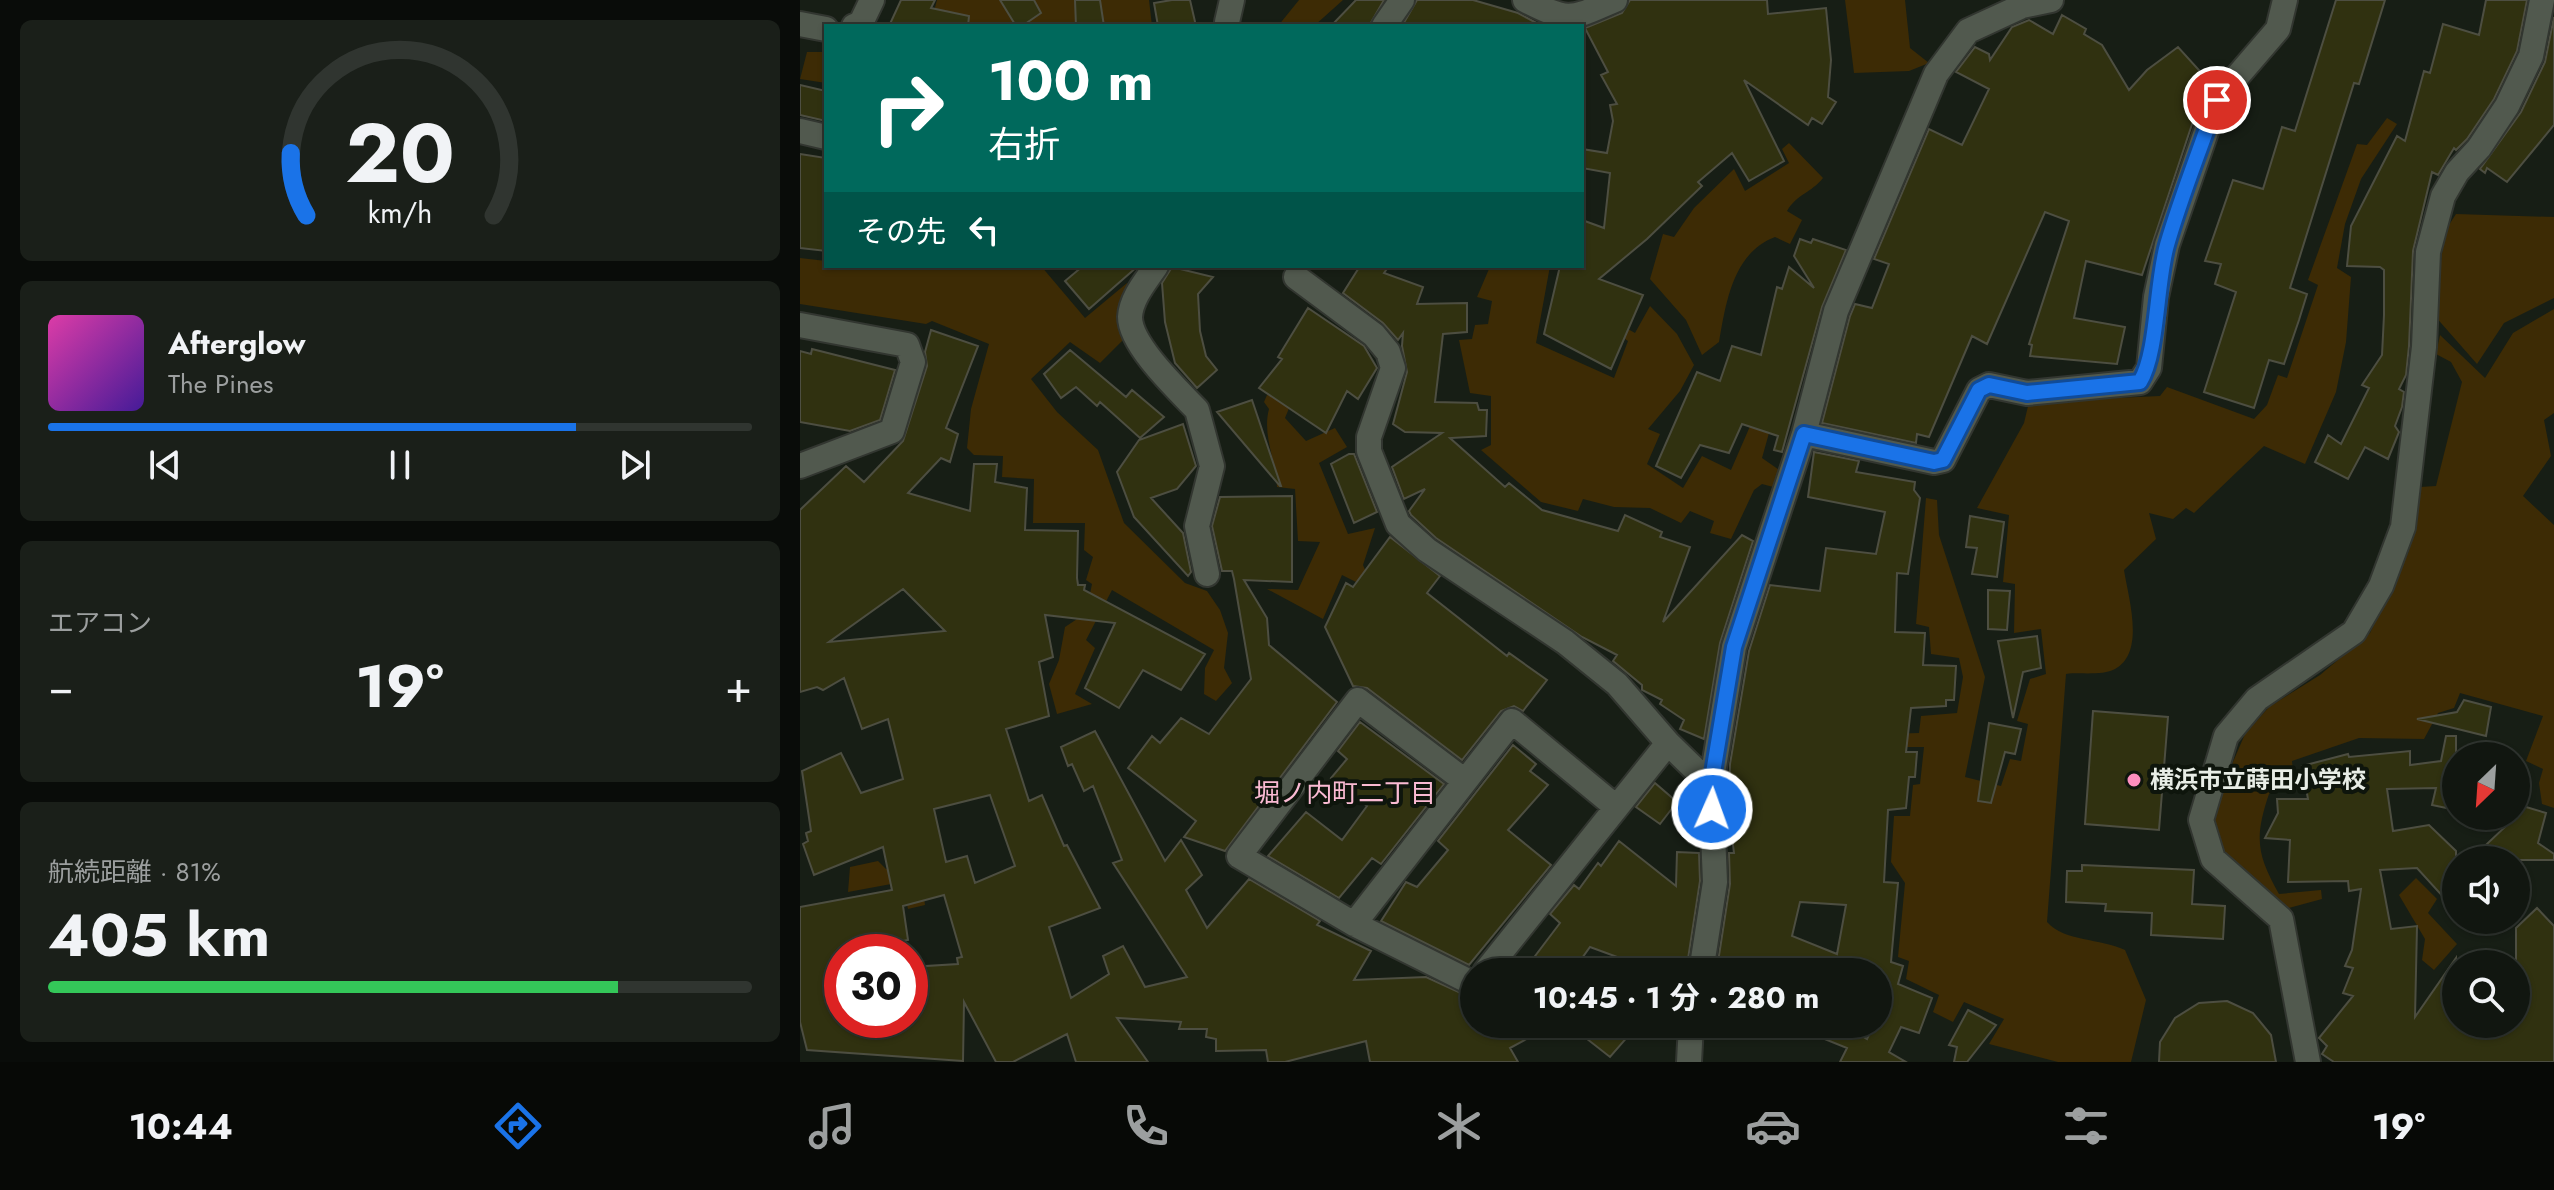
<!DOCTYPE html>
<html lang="ja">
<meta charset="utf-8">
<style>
body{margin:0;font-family:Jost,"Noto Sans JP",sans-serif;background:#1a1f19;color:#f1f3f6;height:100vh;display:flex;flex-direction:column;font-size:30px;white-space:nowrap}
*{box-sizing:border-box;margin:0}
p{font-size:26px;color:#9c9f9f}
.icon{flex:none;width:44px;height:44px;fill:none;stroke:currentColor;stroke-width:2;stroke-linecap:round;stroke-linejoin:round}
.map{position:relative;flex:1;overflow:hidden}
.panel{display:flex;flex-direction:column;gap:20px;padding:20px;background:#090c09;width:800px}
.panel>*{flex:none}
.top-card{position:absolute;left:24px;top:24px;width:760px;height:244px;border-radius:0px;box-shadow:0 2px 6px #0004,0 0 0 2px #303530;background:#00695c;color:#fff;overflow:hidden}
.needle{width:52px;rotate:205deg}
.buttons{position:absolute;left:1642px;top:742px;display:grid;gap:16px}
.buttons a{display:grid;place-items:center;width:88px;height:88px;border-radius:50%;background:#111610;box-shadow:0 2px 6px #0004,0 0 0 2px #303530;font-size:40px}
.speed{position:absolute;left:24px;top:934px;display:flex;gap:16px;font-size:40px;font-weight:700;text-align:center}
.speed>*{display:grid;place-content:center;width:104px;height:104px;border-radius:50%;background:#111610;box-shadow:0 2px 6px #0004,0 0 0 2px #303530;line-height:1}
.speed .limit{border:12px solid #d22;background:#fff;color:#111}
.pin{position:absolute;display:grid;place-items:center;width:68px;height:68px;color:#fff;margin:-34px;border:4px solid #fff;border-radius:50%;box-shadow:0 2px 8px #0007}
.me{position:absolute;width:88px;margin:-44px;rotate:2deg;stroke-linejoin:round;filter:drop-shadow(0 0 6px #0008)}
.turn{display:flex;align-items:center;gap:28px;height:168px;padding:0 32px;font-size:36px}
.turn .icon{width:104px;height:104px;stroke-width:2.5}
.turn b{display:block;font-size:56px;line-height:68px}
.then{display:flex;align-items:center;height:76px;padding:0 32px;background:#0003;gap:16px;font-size:30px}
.big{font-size:60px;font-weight:700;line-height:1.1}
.panel .widget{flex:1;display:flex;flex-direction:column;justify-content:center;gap:12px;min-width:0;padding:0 28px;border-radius:12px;background:#1a1f19}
.panel .dial{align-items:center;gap:0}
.dial svg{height:208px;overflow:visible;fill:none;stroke:#303530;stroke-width:7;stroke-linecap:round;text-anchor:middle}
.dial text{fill:#f1f3f6;stroke:none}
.song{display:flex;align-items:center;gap:24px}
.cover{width:96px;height:96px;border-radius:12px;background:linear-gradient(135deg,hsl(320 70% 55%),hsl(260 70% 35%))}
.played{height:8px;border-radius:4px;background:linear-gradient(90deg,#1a73e8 75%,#303530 75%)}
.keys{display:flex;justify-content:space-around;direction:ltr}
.heat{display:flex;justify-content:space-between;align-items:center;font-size:44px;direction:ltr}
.charge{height:12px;border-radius:6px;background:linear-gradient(90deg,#34c759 81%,#303530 0)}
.trip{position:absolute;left:660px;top:958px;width:432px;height:80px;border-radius:40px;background:#111610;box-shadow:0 2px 6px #0004,0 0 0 2px #303530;font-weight:700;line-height:80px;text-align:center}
.dock{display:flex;height:128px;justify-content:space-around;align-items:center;background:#070906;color:#9c9f9f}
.dock .icon{width:56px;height:56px}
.dock .on{color:#1a73e8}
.dock b{font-size:36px;color:#f1f3f6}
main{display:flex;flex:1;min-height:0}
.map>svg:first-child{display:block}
</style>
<main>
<section class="panel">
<div class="widget dial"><svg viewBox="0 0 100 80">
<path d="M14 69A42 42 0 1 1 86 69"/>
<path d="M14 69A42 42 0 0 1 8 45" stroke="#1a73e8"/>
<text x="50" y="56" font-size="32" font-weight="700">20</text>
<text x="50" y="72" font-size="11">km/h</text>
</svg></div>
<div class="widget">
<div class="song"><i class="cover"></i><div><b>Afterglow</b><p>The Pines</p></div></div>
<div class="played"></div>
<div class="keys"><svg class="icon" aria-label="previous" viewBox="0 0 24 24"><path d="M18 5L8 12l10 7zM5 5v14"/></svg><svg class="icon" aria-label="pause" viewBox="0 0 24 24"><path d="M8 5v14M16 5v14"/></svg><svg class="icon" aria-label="next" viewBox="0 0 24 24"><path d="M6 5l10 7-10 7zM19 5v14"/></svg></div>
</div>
<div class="widget"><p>エアコン</p>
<div class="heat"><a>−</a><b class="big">19°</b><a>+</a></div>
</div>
<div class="widget"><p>航続距離 · 81%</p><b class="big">405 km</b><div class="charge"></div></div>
</section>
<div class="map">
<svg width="1754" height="1062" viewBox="0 0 1754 1062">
<rect width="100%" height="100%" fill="#171e15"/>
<path fill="#3d2b05" d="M137 0H349L352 26H130Z
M499 0H543L514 26H478Z
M1045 0H1105L1110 48 1129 63 1109 71 1054 73Z
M7 52H26V83L0 79Z
M1587 118 1597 124 1561 179 1545 224 1537 268 1551 277 1546 342 1536 392 1505 464 1464 446 1394 513 1386 508 1373 519 1349 513 1356 539 1324 570C1328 597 1346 652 1315 669 1303 676 1280 672 1266 674L1247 922C1265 942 1300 938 1325 950L1346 1000 1331 1062H1258L1189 1044 1204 1019 1164 1002 1153 1022 1133 1012 1139 995 1106 979 1109 961 1098 957 1105 883 1091 862 1094 816H1110L1113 785 1120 784 1124 747H1084L1086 734 1119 733 1121 716 1157 713 1163 677 1159 658 1131 654 1129 627 1116 624 1126 498 1137 500 1139 535 1185 677 1165 777 1201 786 1210 759 1221 761 1228 724 1217 721 1230 679 1246 674 1241 629 1214 633 1215 584 1203 582 1209 515 1177 508 1224 423 1229 402 1360 396 1367 387 1454 419 1467 405 1478 375 1487 378 1518 285 1508 280 1557 144 1567 145Z
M989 143 1023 178C1011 193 997 194 987 211L1002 220 990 244 975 237C933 253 926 302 919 342L902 355 886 320 850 279 863 234 874 237 894 208 934 169 945 191 989 163 982 149Z
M1656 214 1754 217V298L1704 323 1677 364 1634 315 1645 231Z
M0 258 26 261V266L92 270 93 266H241L285 318 327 283 326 337 300 363 270 342 231 379 257 412 298 450 324 523 385 583 407 591 420 610 428 633 424 668 432 683 416 701 404 694 405 668 414 650 312 590 286 640 295 648 275 694 292 704 257 714 249 684 259 660 265 627 286 613 292 584 286 580 293 557 284 550 285 523H233L234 479 202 477 203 456 174 455 167 448 171 409 189 344 132 321 126 324 0 304Z
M709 266H750L736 343 814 378 828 341 815 332 819 324 835 333 850 306 877 334 894 365 880 391 848 429 860 434 847 464 883 488 902 456 931 470 964 394 978 401 962 458 982 472 977 488 962 484 954 490 931 539 910 533 914 521 890 511 881 523 850 508 814 507 783 499 778 511 741 502 681 450 691 445V396L670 393 659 340 672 339 675 325 688 324 692 301 677 297 689 269Z
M1754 309V413L1744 420 1751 456 1723 496 1754 525V808L1742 804 1739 783 1743 769 1726 761 1743 716 1660 693 1654 708 1638 713 1624 739 1559 738 1492 761 1494 782 1469 794C1454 838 1457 855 1479 894L1521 890 1522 899 1481 910 1419 855 1411 833 1420 792 1445 734 1469 707 1520 675 1570 633 1609 551 1620 487 1636 486 1662 382 1651 362 1636 354 1640 335 1685 378 1713 333Z
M467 395 492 401 485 418 506 441 535 428 547 447 519 463 548 534 575 528 563 565 574 591 542 575 523 619 467 589 498 590 520 542 498 541 495 489 477 487C476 460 462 435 469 409L464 402Z
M78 861 86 869H120L125 905 108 909 102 882 48 892 50 867Z
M1616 878 1637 899 1628 913 1657 944 1634 970 1622 960 1625 939 1599 895Z"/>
<path fill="#303110" stroke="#4d4e41" stroke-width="2" fill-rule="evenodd" d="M101 0H135L131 8 169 16 168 26H89Z
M200 0H234L241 13 222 26H216Z
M275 0H300L304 26H276Z
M372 0H390L396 26H358L354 3Z
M556 0H584L569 26H531Z
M617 0H673L718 13 742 26H602Z
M830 0H967L968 14 1026 8 1031 60 1028 97 1036 102 1022 124 1012 118 1008 125 944 80 984 161 949 181 932 153 898 182 902 186 847 239 799 279 843 295 811 369 744 334 760 266H782V220L804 228 810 173 782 168V149L807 153 813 121 810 105 817 104 801 75 808 72 785 28 822 13Z
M1536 0H1585L1559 84 1554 83 1490 288 1507 294 1499 320 1484 364 1469 360 1454 408 1404 392 1436 292 1415 284 1421 264 1405 261 1433 180 1463 189 1482 127 1495 131Z
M1686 0H1727L1717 51 1694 99 1667 139 1656 150 1654 148 1638 175 1632 172 1613 251 1609 346 1606 375 1599 389 1604 392 1602 407 1595 426 1599 432 1588 459 1565 447 1548 479 1515 462 1528 435 1541 444 1569 388 1562 385 1582 355 1584 315V270L1580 267 1547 266 1551 226 1597 136 1605 141 1624 71 1630 73 1643 24 1679 35Z
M1262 15 1286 29 1284 34 1302 45 1329 90 1347 70 1378 47 1407 79 1342 275 1286 261 1274 318 1325 327 1317 364 1230 356 1232 345 1229 344 1269 221 1245 212 1187 344 1172 336 1129 437 1117 434 1116 443 1022 423 1050 316 1055 304 1072 308 1089 264 1074 259 1129 129 1162 145 1189 89 1156 72 1175 47 1189 54 1190 60 1212 27 1229 20 1253 34Z
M1754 17V125L1707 182 1687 168 1685 173 1680 169 1721 112 1745 62Z
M0 85 26 91V121L0 115Z
M0 154 26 158V251L0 248Z
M1000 239 1011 243 1013 239 1046 250 1022 307 982 452 974 450 978 436 942 424 929 453 900 445 881 478 856 466 897 372 920 381 932 346 961 355 977 287 982 289 989 267 1014 288 994 256Z
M283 266H338L289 309 265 281Z
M560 266H589L584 273 623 287 617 304 667 303V332L643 334 635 402 677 403 679 410H687L686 436 650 438 705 487 709 483 742 510 818 531 825 515 862 532 860 537 890 547 863 622 942 535 953 541 920 643 904 739 880 729 884 720 860 704 862 700 842 690V685L813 661 817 655 782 637 636 538 611 515 609 511 625 489 604 499 592 467 642 433 605 432 593 424 607 372 602 346 603 333 598 340 583 323 543 293Z
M372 267 413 277 398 294 400 331 406 356 417 370 397 388 375 363 365 322 362 283Z
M508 308 564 346 577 368 558 399 547 391 526 433 459 388 482 359 478 357Z
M131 330 178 346 146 428 158 434 150 462 141 458 108 493 170 511 174 464H197L195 482 227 488 225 530 278 531 277 578 278 585H285L284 590 405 654 381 690 343 670 319 708 285 688 315 623 245 615 253 657 239 662 249 716 206 729 229 801 242 795 264 846 267 845 300 908 249 927 271 998 309 974 303 956 323 946 345 987 387 977 313 863 322 860 293 786 284 791 272 764 268 766 261 747 295 731 365 861 381 840 402 875 386 890 407 928 449 879 520 921 517 925 571 951 554 980 626 977 674 999V1024H754L710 1048 718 1062H570L566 1041 485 1062H468L466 1050 416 1051V1039L406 1037 407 1029H379L381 1022 317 1018 348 1062H276L267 1034 213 1062H196L164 1002 163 1061 7 1050 0 1022V907L92 890 83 847 14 875 3 844 8 841 6 833 11 831 2 771 41 753 61 793 103 779 88 719 62 729 44 678 23 690 17 687 0 692V510L46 466 64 482 103 441 127 366 125 352ZM103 589 145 631 29 642ZM190 795 215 866 175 883 167 856 146 862 134 809ZM144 895 162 957 157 958 158 964 110 967V1020H42V952L108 940 103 906Z
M12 349 95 370 80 420 50 431 0 422V351L11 354Z
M270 350 326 397 332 390 364 417 340 438 300 402 297 406 276 387 261 398 244 374Z
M452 400 481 486H480L417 412Z
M383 424 396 466 377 489 351 498 383 533 391 572 388 576 334 517 317 472 339 440Z
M1014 452 1059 461 1056 472 1115 482 1114 490 1120 498 1108 574 1097 573 1095 632 1125 633 1123 665 1156 666 1154 700H1146V706L1111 708 1106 752H1117L1115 777H1109L1106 808 1088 810 1084 882 1098 883 1091 962 1103 966 1098 984 1132 998 1119 1033 1101 1027 1089 1052 1106 1062H1040L1047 1048 990 1025 1041 1024 1067 1039 1074 1024H1078V972H980L918 962 930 884 929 853H934L929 812 930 764 949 651 970 585 1020 591 1026 548 1076 554 1085 512 1008 497ZM1000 902 1046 905 1037 954 992 936Z
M549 454H554L577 512 554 523 531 464Z
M492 496V582L444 580 467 618 469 645 537 702 425 851 384 837 396 821 328 768 352 736 360 743 381 718 409 734 451 679 434 579 432 571H422L412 526 420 497Z
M1170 516 1204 522 1197 577 1172 574 1177 548 1166 547Z
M590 537 640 576 627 593 707 656 709 653 747 680 723 711 714 706 701 711 662 760 567 688 553 686 525 627 546 583 553 587Z
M1188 590 1210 591 1207 630 1188 629Z
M1237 636 1241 668 1223 672 1213 718 1198 641Z
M1664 700 1691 707 1686 736 1617 719 1657 712Z
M1293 711 1368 717 1359 830 1285 824Z
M560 722 644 784 581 864 572 858 539 898 468 856 506 812 542 840 567 806 531 778 547 759 538 751Z
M1189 723 1221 729 1215 754 1205 752 1191 803 1178 801Z
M1646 736H1656V810L1632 805 1636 788 1587 789 1593 831 1629 825 1656 851V911L1617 868 1580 870 1591 929 1617 926 1615 1017 1656 958V1024H1716V928L1737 908 1754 926V1062H1534L1522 1054 1527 1046 1519 1038 1553 996 1543 993 1553 968 1545 966 1552 950 1561 889 1549 891 1548 881 1488 882 1490 840 1465 838 1478 813 1477 799H1508L1502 766 1548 754 1549 757 1610 751V765L1641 761Z
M713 745 736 764 730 771 748 785 708 830 751 865 669 965 581 921 606 882 617 887 648 850 638 841Z
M855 783 877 802 860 824 836 807Z
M1726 807 1746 813 1738 843 1754 854V860H1670Z
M819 841 876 886 877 852 899 853 900 881 886 972H858L790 947 772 972H723L760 923 750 914 774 885 779 889 798 863 801 866Z
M1282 865 1394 870 1392 904 1425 906 1423 939 1351 935 1352 913 1305 911 1306 904 1266 902 1267 871H1282Z
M1427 1001 1453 1013 1471 1035 1476 1062H1359L1360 1042 1375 1018 1399 1003Z
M1168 1010 1196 1025 1167 1062H1154L1157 1047 1149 1045Z
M768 1024H817L830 1034 810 1057Z"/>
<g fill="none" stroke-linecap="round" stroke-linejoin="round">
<defs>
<path id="minor" d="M725 0C770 23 771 19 815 0
M427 22 432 0
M0 24 26 29
M54 26 61 23 72 0
M584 26 602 0
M0 131 26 137
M356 266C346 281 331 298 330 317 330 345 378 390 397 410L412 466 397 526 407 574
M496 277 574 335 588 352 593 368 569 437V451L598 524 627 550 765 642 817 684 868 743 911 785
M0 325 107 345 113 362 92 431 0 466
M1004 434 1134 462 1143 460 1179 390 1189 385 1227 393 1340 382 1349 368 1356 297 1367 245 1417 100 1478 29 1485 0
M665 781 558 700 439 856 554 924 674 984
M554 924 712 721 816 807
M685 972 868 743
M901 972 915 882 911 785 934 647 1004 434 1036 311 1136 74 1168 31 1222 6 1251 0
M889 1062 891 1024
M1508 1062 1481 919 1413 859 1401 820 1426 736 1457 699 1554 632 1581 586 1603 527 1624 347 1628 252 1643 196 1657 172 1679 148 1707 106 1731 56 1742 0"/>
</defs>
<use href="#minor" stroke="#323630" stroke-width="28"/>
<use href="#minor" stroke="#51594e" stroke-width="24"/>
</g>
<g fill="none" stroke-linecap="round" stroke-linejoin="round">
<defs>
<path id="route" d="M912 809 911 785 934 647 1004 434 1134 462 1143 460 1179 390 1189 385 1227 393 1340 382C1358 353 1356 283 1367 245 1381 196 1401 148 1417 100"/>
</defs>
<use href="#route" stroke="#114b97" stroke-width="20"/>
<use href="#route" stroke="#1a73e8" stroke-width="14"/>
</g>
<circle fill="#fd8ebe" stroke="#0e150c" stroke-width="3" cx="1334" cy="780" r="8"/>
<g text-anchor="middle" stroke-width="8" stroke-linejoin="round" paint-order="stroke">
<g font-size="24" font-weight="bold" fill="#e8ede6" stroke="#0e150c" text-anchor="start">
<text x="1350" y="788">横浜市立蒔田小学校</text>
</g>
<g font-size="26" fill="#fabad3" stroke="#0e150c">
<text x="545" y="802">堀ノ内町二丁目</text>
</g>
</g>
</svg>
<div class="buttons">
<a><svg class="needle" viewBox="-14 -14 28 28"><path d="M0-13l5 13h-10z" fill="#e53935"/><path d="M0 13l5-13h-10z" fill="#9c9f9f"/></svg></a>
<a><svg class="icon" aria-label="sound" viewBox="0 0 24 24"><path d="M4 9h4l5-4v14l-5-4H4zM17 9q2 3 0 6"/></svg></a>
<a><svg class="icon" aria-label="search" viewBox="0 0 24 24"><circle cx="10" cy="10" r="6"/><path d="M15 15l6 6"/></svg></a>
</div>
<div class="speed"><div class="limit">30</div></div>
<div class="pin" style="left:1417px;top:100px;background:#d93025"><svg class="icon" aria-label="arrive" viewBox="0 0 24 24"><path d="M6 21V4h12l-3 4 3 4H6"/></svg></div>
<svg class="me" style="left:912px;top:809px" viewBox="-20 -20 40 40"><circle r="17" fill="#1a73e8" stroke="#fff" stroke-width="3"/><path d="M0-11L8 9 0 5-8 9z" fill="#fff"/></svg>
<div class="trip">10:45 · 1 分 · 280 m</div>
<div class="top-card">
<div class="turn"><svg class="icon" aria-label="right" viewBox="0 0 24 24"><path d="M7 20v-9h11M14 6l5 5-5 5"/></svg><div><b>100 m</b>右折</div></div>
<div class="then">その先<svg class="icon" aria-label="left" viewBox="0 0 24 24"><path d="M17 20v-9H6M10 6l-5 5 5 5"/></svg></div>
</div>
</div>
</main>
<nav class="dock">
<b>10:44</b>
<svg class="icon on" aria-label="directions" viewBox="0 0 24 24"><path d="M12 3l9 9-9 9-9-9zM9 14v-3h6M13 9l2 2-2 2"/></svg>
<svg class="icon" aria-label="music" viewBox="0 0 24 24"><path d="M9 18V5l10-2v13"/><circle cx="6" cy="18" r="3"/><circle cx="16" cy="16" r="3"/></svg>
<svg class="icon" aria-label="phone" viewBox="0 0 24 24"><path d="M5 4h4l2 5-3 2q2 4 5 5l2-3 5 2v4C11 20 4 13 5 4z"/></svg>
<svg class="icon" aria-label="climate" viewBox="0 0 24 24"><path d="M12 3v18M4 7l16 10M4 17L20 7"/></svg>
<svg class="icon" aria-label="car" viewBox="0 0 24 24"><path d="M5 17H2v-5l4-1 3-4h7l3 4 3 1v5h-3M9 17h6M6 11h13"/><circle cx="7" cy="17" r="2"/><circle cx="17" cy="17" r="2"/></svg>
<svg class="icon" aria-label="filters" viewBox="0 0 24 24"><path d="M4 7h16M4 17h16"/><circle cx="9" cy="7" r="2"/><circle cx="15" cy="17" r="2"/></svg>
<b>19°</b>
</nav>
